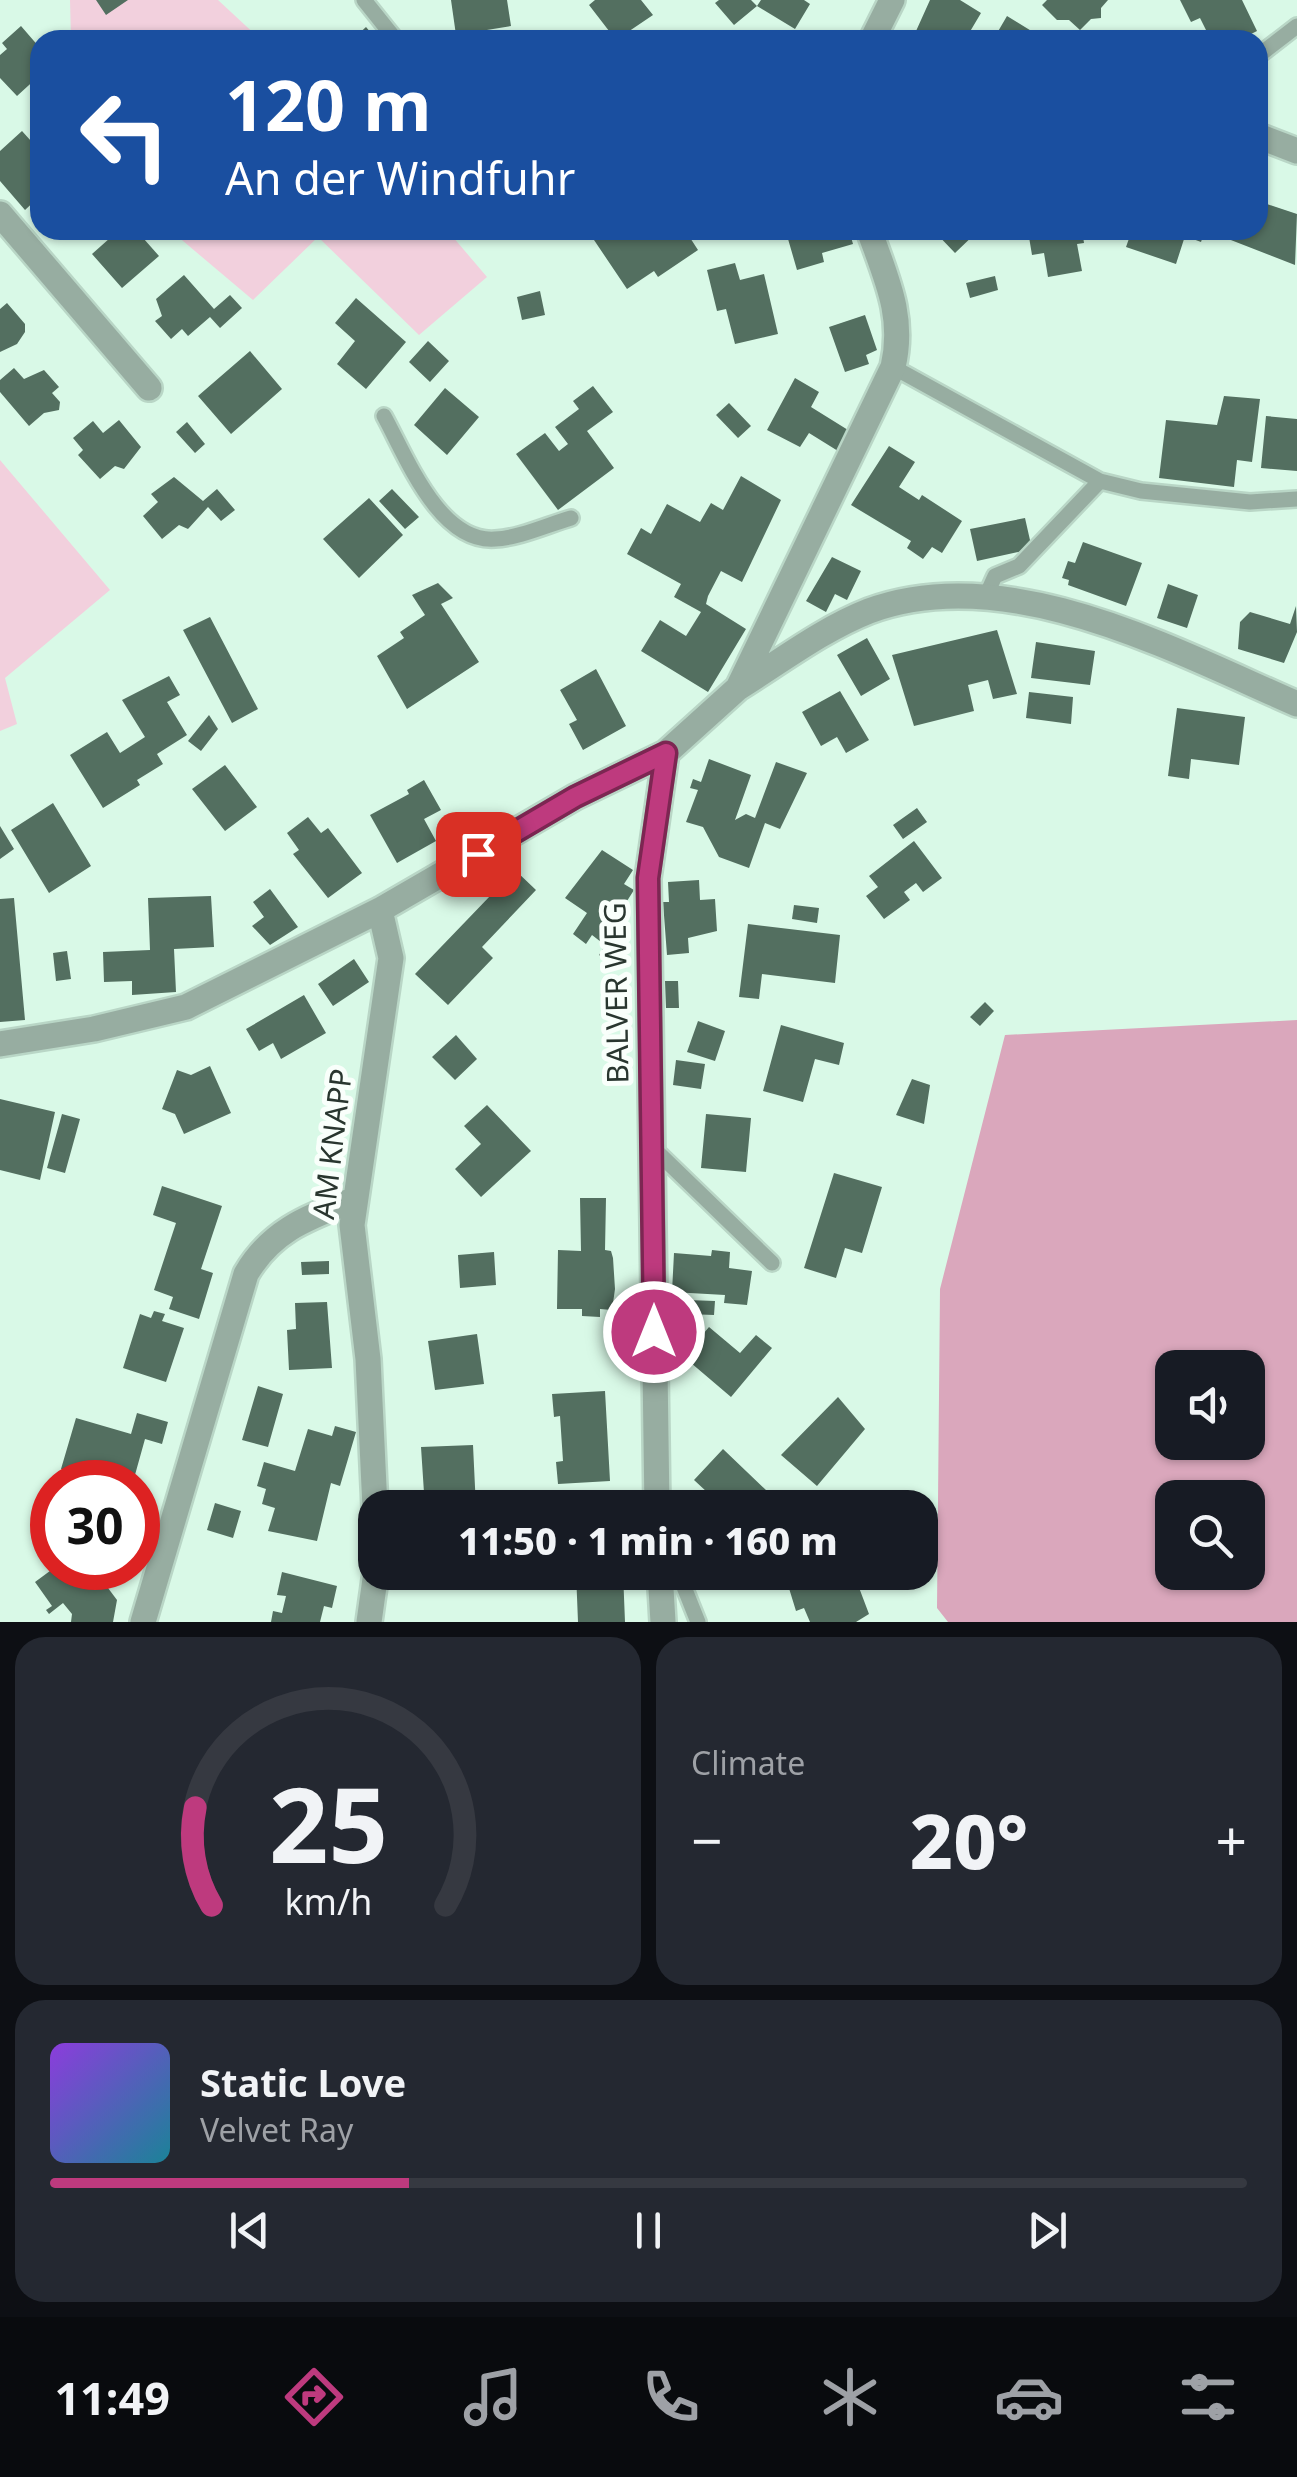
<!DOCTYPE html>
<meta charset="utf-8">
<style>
body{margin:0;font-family:"Noto Sans",sans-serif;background:#242831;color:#f1f3f6;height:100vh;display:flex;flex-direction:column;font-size:38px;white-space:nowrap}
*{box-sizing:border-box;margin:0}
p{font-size:32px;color:#9ea1a6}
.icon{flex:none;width:55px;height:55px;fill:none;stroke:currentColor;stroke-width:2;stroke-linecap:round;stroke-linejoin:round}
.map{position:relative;height:1622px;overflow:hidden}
.drawer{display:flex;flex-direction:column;gap:15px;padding:15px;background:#0d0f14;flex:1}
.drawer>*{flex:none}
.guide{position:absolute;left:30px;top:30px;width:1238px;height:210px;border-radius:30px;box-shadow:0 2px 8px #0004;background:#1a4fa0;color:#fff;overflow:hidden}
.fabs{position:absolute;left:1155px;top:1350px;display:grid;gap:20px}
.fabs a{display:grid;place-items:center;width:110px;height:110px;border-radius:20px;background:#171b24;box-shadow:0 2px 8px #0004;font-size:50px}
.speed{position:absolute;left:30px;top:1460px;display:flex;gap:20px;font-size:50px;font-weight:700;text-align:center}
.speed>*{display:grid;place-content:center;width:130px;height:130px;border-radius:50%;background:#171b24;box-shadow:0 2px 8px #0004;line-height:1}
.speed .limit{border:15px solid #d22;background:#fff;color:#111}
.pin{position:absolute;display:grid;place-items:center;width:85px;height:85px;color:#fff;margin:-42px;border-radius:20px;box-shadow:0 5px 15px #0006}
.me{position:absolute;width:110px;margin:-55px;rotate:0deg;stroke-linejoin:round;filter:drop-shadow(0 0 8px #0008)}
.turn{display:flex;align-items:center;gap:35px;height:210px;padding:0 30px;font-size:45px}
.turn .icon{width:130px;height:130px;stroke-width:2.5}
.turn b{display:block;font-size:70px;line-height:85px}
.big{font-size:75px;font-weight:800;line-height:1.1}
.drawer .card{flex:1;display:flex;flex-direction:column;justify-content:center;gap:15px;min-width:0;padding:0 35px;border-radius:30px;background:#242831}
.drawer .dial{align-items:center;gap:0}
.dial svg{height:260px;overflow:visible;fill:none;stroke:#363941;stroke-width:7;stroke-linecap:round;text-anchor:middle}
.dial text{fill:#f1f3f6;stroke:none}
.song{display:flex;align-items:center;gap:30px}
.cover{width:120px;height:120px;border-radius:15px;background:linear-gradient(135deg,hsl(270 70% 55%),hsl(190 70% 35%))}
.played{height:10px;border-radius:5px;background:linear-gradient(90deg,#be3a7e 30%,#363941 30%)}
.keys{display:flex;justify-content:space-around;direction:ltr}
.heat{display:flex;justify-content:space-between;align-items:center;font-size:55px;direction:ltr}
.drawer .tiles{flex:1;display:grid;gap:15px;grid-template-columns:1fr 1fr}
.card:last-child{grid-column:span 2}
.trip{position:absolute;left:358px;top:1490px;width:580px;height:100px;border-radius:30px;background:#171b24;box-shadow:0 2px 8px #0004;font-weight:800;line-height:100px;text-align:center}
.menu{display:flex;height:160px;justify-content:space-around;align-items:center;background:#090b0e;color:#9ea1a6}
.menu .icon{width:70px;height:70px}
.menu .current{color:#be3a7e}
.menu b{font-size:45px;color:#f1f3f6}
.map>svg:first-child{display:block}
</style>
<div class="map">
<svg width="1297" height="1622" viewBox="0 0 1297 1622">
<rect width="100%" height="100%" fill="#d9f9e7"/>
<path fill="#f2d0dd" d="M70 0H218L261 40H71Z
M170 230H447L487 277 419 335 318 237 253 300Z
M0 460 110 590 5 678 17 724 0 731Z"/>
<path fill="#daa7bc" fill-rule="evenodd" d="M1297 1020V1622H948L937 1608 940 1289 1005 1035ZM1172 1368H1248V1442H1172ZM1172 1498H1248V1572H1172Z"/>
<path fill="#536f60" d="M96 0H128L106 15Z
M451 0H507L511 26 456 35Z
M595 0H641L653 15 616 40 589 5Z
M719 0H751L757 6 734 25 715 3Z
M761 0H804L810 4 795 29 757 6Z
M930 0H960L981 13 965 40H912Z
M1047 0H1108L1101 8V18L1091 19 1080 30 1069 20H1057L1042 5Z
M1180 0H1242L1257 31 1239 40H1211L1200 18 1191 22Z
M1007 16 1046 40H993Z
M21 26 40 48V75L17 96 0 78V55L7 49 2 43Z
M366 27 377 40H352Z
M22 131 40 151V196L25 210 0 181V151Z
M1258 201 1297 214 1295 265 1218 235 1220 230H1258Z
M119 230H136L159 256 122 288 92 254Z
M608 230H685L698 250 658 277 654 271 627 289 594 240Z
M794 230H849L853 244 822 253 824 262 797 270 786 232Z
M933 230H979L955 253Z
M1040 230H1082L1084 243 1077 244 1082 271 1048 277 1044 253 1032 255 1029 237 1041 235Z
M1132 230H1205L1201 242 1185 236 1176 264 1126 247Z
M735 263 740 280 764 274 778 334 735 344 726 309 717 311 707 270Z
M184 275 214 309 230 295 242 308 220 328 210 317 188 336 182 329 171 339 155 321 162 316 156 299Z
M995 276 998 290 970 298 966 283Z
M540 291 545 315 522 320 517 297Z
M356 298 406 342 366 389 337 364 355 341 335 323Z
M7 303 25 324V332L17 344 0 352V309Z
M865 315 877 350 866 355 869 364 845 372 829 327Z
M428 341 449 361 430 382 409 362Z
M250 351 282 389 231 434 198 396Z
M14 368 24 379 44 370 59 387 52 393 60 402 59 410 44 413 29 426 0 392V380Z
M795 378 819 392 811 407 848 430 838 451 809 433 800 447 767 430Z
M593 386 613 412 587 431 614 468 558 510 516 454 545 433 559 451 568 444 555 427 579 409 573 401Z
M445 388 479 417 447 455 414 425Z
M1224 396 1260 399 1252 462 1237 460 1234 487 1159 478 1166 420 1217 425Z
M729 403 751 426 738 438 716 415Z
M1266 416 1297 419V471L1261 468Z
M119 420 141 447 124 469 115 466 100 479 78 455 83 450 73 438 93 421 103 433Z
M187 422 205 444 195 453 176 432Z
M889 446 915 462 899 487 919 500 922 495 962 521 942 553 932 547 923 559 907 548 911 541 851 505Z
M741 476 781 500 742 582 721 571 708 596 706 604 746 629 708 692 641 651 660 620 686 636 701 612 674 597 681 584 627 554 641 528 651 534 667 504 700 522 711 503 723 510Z
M174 477 203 501 217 489 235 510 221 521 208 507 188 529 179 525 162 539 143 516 158 502 151 494Z
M392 489 419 517 405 529 379 501Z
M369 498 403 535 359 578 323 539Z
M1025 518 1032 549 977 561 970 529Z
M1083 542 1142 563 1126 606 1068 585 1069 580 1062 578 1068 561 1075 563Z
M832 557 861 571 847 600 835 594 826 612 806 601Z
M438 583 453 598 441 604 479 662 407 709 377 656 404 638 400 632 425 615 412 595Z
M1168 584 1198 595 1187 628 1157 618Z
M1296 606 1297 632 1284 663 1238 649 1240 622 1250 612 1290 624Z
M210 617 258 709 232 723 183 630Z
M997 630 1017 694 993 699 988 680 968 685 974 711 914 726 892 655Z
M867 638 890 679 861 696 837 655Z
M1036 642 1095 651 1090 685 1031 678Z
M596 669 626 726 583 750 569 724 577 720 560 690Z
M169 676 180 695 167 702 187 735 157 754 163 764 137 780 140 785 103 808 70 755 107 732 120 753 145 737 122 700Z
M840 691 869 740 846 753 837 737 821 746 802 712Z
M1029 692 1073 697 1071 724 1026 718Z
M1177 708 1245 717 1239 765 1191 759 1189 779 1168 776Z
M209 715 218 729 201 751 188 741Z
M709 759 751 775 735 820 746 814 755 818 776 762 807 773 780 829 765 823 749 868 719 857 703 827 686 822 698 790 690 788 693 779 701 782Z
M225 765 257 807 225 831 192 789Z
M424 780 441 810 424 819 436 841 397 863 370 815 409 794 407 790Z
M53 803 91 866 49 893 11 830Z
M917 808 927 822 903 839 893 825Z
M308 817 321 833 328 828 362 873 328 898 293 854 299 850 287 833Z
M0 826 14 849 0 859Z
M914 841 942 878 923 892 916 883 904 892 910 900 884 919 866 896 878 887 869 876Z
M602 850 633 870 624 884 634 890 601 942 592 935 586 944 573 934 587 913 565 898Z
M515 870 536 890 482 947 493 958 448 1005 415 974Z
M699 880 700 900 715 899 717 931 688 938 689 953 667 955 663 902H669L668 882Z
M270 889 298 927 270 945 252 926 264 917 253 902Z
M211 896 214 947 174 949 176 992 132 995V981L104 982 103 952 150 950 148 898Z
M14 898 25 1020 0 1022V899Z
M794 905 819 908 817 923 792 919Z
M748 924 840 935 835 983 762 974 759 999 739 997Z
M614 931 626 939 610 963 599 955Z
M67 951 71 979 56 981 53 953Z
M354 959 369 982 333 1006 318 984Z
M665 981H678L679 1008H666Z
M304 995 326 1033 281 1059 273 1043 259 1051 246 1029Z
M985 1002 994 1011 980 1026 970 1017Z
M698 1021 725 1031 715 1061 687 1052Z
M781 1025 844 1043 839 1065 815 1059 803 1102 763 1091Z
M456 1035 477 1059 455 1080 432 1057Z
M676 1060 705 1064 701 1089 673 1085Z
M210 1066 231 1113 184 1134 175 1114 162 1109 177 1070 191 1075Z
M912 1079 930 1085 924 1124 896 1115Z
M0 1099 55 1112 40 1180 0 1170Z
M487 1105 531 1151 481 1197 455 1169 481 1144 464 1126Z
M62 1114 80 1119 65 1173 47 1168Z
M706 1114 751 1118 746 1172 701 1168Z
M834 1173 882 1187 862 1253 845 1248 836 1278 804 1268Z
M162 1186 222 1206 201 1269 213 1273 199 1319 169 1309 173 1297 154 1290 176 1223 153 1215Z
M580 1198H606L605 1250 611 1251 613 1258 615 1289 612 1310 600 1309V1317L582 1316V1309H557L558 1250 581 1251Z
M712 1250 730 1252 729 1268 752 1271 747 1305 724 1303 725 1295 672 1292 674 1253 711 1256Z
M494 1252 496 1285 460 1288 458 1255Z
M329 1261V1274L302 1275 301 1262Z
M687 1300 715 1301 714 1315 687 1314Z
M327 1302 332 1368 289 1370 287 1330 296 1329 295 1303Z
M154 1311 165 1314 162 1321 184 1328 166 1382 123 1368 140 1314 151 1318Z
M709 1327 740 1353 756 1335 772 1348 731 1397 684 1357 688 1341 698 1340Z
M477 1334 484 1384 435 1390 428 1341Z
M258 1386 283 1394 268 1447 242 1440Z
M605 1391 610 1481 558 1484 556 1462 563 1461 560 1416 554 1417 552 1394Z
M838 1397 865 1429 817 1486 781 1455Z
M137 1413 168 1422 162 1444 145 1439 133 1482H72L75 1473 61 1469 76 1418 131 1434Z
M335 1426 356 1432 340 1486 331 1483 317 1541 268 1531 275 1508 262 1504 266 1489 257 1486 264 1462 295 1471 308 1429 332 1436Z
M473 1445 476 1508H425L421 1447Z
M723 1449 767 1491 752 1508 721 1505 694 1480Z
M215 1503 241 1511 233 1538 207 1530Z
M54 1568H93L117 1600 113 1622H71L72 1614 63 1603 49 1614 46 1610 52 1606 35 1582Z
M282 1572 337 1586 332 1608 324 1606 320 1622H271L273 1611 282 1613 286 1596 277 1595Z
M429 1572H458L460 1579 433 1587Z
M576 1572H623L625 1622H578Z
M784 1572H867L855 1577 869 1614 856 1622H810L804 1608 796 1611Z"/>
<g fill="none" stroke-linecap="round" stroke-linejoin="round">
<defs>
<path id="service" d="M364 0 396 40
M1258 56 1297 26
M893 367 1100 481 1141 491 1250 502 1297 499
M384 416C406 456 439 543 495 539 519 538 547 525 571 518
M985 598 995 576 1019 566 1100 481
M652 1147 772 1263
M678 1572 698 1622"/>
<path id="minor" d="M872 40 892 0
M1258 136 1297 151
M0 214 149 388
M738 688C780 662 823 629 869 611 1007 560 1173 650 1297 704
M0 1044 94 1029 186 1007 380 910 575 797 666 753 738 688 893 367C905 316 886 278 869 230
M375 1508 368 1359 352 1225 391 958 380 910
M657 1508 648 878 666 753
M660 1572 663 1622
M143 1622 246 1274C272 1230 307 1218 353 1200
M369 1622 376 1572"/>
</defs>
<use href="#service" stroke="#b9d6c6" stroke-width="20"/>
<use href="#minor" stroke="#b9d6c6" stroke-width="30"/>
<use href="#service" stroke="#97ada1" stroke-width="15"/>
<use href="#minor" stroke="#97ada1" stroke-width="25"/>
</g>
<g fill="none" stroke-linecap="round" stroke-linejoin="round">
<defs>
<path id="route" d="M478 854 575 797 666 753 648 878 654 1332"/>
</defs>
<use href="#route" stroke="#7c2652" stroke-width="25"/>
<use href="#route" stroke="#be3a7e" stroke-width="18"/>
</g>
<g text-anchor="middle" stroke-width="10" stroke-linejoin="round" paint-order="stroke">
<g font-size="30" fill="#29362f" stroke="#f9fffb">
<text transform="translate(617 993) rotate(-91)" y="10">BALVER WEG</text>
<text transform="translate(333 1144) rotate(-83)" y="10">AM KNAPP</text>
</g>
</g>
</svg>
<div class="fabs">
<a><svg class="icon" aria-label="sound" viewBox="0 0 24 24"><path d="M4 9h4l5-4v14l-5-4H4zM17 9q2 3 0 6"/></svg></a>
<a><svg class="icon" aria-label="search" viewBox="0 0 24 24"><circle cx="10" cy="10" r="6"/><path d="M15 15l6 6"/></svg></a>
</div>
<div class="speed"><div class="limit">30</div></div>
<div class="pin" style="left:478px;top:854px;background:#d93025"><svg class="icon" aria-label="arrive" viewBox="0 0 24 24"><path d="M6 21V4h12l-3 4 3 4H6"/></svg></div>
<svg class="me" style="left:654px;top:1332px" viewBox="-20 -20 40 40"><circle r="17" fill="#be3a7e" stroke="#fff" stroke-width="3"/><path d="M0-11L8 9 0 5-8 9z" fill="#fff"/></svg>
<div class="trip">11:50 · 1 min · 160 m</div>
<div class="guide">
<div class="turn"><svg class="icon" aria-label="left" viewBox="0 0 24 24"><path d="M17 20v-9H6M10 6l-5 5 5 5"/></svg><div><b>120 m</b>An der Windfuhr</div></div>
</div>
</div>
<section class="drawer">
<div class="tiles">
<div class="card dial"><svg viewBox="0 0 100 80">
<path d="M14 69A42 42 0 1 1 86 69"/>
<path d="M14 69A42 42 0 0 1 9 39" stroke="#be3a7e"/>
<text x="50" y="56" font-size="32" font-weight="700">25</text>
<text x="50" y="72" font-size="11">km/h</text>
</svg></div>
<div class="card"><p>Climate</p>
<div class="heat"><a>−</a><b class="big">20°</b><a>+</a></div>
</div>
<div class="card">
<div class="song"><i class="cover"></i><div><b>Static Love</b><p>Velvet Ray</p></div></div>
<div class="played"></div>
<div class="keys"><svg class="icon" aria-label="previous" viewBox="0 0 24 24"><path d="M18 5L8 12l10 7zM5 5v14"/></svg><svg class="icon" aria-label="pause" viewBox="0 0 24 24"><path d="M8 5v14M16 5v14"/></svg><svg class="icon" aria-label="next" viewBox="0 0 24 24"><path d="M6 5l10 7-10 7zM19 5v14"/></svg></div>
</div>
</div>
</section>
<nav class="menu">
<b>11:49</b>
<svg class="icon current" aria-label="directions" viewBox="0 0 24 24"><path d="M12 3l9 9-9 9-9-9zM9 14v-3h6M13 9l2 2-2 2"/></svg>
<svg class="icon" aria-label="music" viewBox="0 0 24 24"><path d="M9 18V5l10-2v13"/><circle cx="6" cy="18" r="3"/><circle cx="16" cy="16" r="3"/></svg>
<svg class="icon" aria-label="phone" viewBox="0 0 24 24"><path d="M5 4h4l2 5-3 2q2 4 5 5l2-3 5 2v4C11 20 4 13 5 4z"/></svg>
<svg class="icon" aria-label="climate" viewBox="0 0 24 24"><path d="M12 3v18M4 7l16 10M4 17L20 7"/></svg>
<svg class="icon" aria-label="car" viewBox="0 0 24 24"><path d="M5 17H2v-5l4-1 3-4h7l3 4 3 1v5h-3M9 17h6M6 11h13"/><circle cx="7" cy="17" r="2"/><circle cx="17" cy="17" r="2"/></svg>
<svg class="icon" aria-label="filters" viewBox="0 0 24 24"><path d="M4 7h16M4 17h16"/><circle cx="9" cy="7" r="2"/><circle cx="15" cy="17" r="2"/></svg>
</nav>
